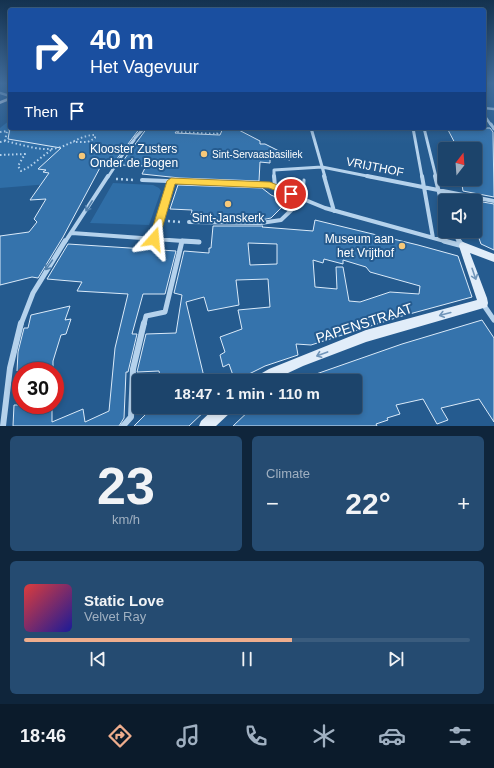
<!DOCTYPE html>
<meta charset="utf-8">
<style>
body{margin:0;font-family:Helvetica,sans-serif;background:#254b71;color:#f1f3f6;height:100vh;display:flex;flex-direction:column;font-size:15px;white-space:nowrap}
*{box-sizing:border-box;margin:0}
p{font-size:13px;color:#a0b0c1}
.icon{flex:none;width:22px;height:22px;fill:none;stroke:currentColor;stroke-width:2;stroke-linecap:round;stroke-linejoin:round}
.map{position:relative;height:426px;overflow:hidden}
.sheet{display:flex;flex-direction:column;gap:10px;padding:10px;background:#0f253b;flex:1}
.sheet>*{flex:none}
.hud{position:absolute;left:8px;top:8px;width:478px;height:122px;border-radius:4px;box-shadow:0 2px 6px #0003,0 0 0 1px #3a5c7e;background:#1a4fa0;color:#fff;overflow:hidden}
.needle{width:26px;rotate:17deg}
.fabs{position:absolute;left:438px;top:142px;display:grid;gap:8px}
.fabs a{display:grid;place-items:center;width:44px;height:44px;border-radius:4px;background:#1c446b;box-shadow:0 2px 6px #0003,0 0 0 1px #3a5c7e;font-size:20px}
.speed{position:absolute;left:12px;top:362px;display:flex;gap:8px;font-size:20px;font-weight:700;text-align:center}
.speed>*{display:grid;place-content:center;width:52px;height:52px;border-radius:50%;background:#1c446b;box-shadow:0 2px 6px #0003,0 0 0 1px #3a5c7e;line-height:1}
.speed .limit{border:6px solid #d22;background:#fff;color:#111}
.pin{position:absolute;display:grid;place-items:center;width:34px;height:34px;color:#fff;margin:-17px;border:2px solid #fff;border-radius:50%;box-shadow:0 1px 4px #0007}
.me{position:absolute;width:44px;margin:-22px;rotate:18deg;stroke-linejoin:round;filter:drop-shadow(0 0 3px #0008)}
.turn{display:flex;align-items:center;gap:14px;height:84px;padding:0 16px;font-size:18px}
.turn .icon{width:52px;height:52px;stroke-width:2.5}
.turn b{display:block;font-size:28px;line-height:34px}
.then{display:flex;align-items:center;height:38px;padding:0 16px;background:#0003;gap:8px;font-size:15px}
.big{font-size:30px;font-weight:700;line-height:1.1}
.sheet .tile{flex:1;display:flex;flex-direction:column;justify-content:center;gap:6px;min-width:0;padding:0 14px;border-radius:6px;background:#254b71}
.sheet .dial{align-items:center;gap:0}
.dial b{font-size:52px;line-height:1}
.song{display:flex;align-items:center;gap:12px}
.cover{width:48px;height:48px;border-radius:6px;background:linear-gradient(135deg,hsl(0 70% 55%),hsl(240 70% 35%))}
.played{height:4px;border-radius:2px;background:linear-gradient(90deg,#eead8d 60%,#3a5c7e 60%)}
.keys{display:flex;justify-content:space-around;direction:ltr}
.heat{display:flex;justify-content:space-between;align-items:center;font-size:22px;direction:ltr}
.sheet .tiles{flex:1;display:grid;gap:10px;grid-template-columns:1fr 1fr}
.tile:last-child{grid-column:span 2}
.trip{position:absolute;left:132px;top:374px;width:230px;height:40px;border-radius:4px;background:#1c446b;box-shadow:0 2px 6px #0003,0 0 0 1px #3a5c7e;font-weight:700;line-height:40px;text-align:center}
.tab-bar{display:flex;height:64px;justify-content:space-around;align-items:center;background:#0b1b2b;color:#a0b0c1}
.tab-bar .icon{width:28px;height:28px}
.tab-bar .selected{color:#eead8d}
.tab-bar b{font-size:18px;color:#f1f3f6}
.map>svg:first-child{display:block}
</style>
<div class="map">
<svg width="494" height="426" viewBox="0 0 494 426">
<rect width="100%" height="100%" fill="#255b8f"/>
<path fill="#2f6ea7" d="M10 120 9 139 44 145 64 143 43 172 51 173 73 182 0 188V128Z
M113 183 153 185 159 188 161 191 149 225 90 223Z"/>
<path fill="#3573ac" stroke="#daeaf9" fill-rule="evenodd" d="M10 128H140L113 164H102L63 237 38 278 32 277 0 285V236L29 232 37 222 34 219 46 199 30 200 49 173 43 172 46 170 38 169 61 148 8 139Z
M147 128H179L175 133 220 135 223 128H235L260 141V144H265L291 157 290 160 270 156V163L260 162 259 181 180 178 142 174 146 166 120 165Z
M447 128H490L493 132 494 197 463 191 461 179H475V149H458Z
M178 185 262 188 271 195 278 198 282 202V207L271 218 261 220 213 219V216L191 215 192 210 170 209Z
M466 199 494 204V250L481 244 475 227V201H466Z
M315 220 418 245 458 256 472 297 402 316 311 345 296 344 298 355 265 366 249 374 240 381H235L229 364 223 367 220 355 225 352 220 337 242 329 238 310 270 307 268 279 236 280 239 305 208 311 204 297 186 302 205 381H161L159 371 137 372 146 334 176 333 182 295 174 293 184 251 209 253V248H211L213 226H263L262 227 313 231ZM248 243 277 244V264L250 265ZM324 259 343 264V260L366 267 370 272 420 286 419 294 390 292 360 302 349 301 343 267H336L337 289 315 287 313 260 323 263Z
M68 244 176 251 165 294H143L132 334H137L128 372H126L124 418 119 426H13L14 405H52V422L83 409 85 422 109 411 115 348 128 294 77 291 82 282 47 279Z
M70 306 65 320 71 319 66 334 61 335 53 361V371H17L18 352 24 328H28L31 315Z
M482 320 494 338V422L479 399 441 408 448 420 437 424 423 399 396 405 400 414 387 418 388 420 376 424 377 426H233L253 407H355V381L299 380 402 344Z
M153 407H209L189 426H134Z"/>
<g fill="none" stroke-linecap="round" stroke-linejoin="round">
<path stroke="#b5d2ec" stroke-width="2" stroke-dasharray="1.5 2.5" stroke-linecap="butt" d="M181 128 178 132 217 134 220 128
M0 132 7 131
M5 141 7 131 12 128
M0 142 5 141C21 144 41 152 57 148 71 145 80 135 95 135V138L88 142H73
M0 155 25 154 18 166 21 171 29 167 51 150"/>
<path stroke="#b5d2ec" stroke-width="2.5" stroke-dasharray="2 3" stroke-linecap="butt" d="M116 179 135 180
M168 221 181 222"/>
<path stroke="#b5d2ec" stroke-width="3" d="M303 199 304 180"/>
<path stroke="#b5d2ec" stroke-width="2.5" d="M0 93 10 96
M484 108 494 109
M484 115 491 125"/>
<path stroke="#b5d2ec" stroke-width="3" d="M491 124 494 129
M311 128 325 177
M413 128 422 177
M424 128 436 177
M135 138 144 128
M124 153 134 140
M108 177 123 154
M274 177V170L322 167 372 177"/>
<path stroke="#b5d2ec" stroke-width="4" d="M274 176 275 186
M324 176 334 211
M367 176 494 201
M422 176 433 238
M435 176 445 217
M142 180 270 185 303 199
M189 222 261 223 281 220 303 199 325 208 448 242
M452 231 460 242
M72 233 197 242
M154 239 171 181
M65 242 108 176"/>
<path stroke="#b5d2ec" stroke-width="5" d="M183 241 199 242
M444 241 463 246
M459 241 463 246
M483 304 494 320
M21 324 33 293 65 241
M144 324 146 316 165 312 182 241"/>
<path stroke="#b5d2ec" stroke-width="6" d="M3 426 10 368 21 323
M123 426 131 417 133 369 144 323"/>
<path fill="#e1edf9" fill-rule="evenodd" d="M10 97V100L0 104V101Z
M463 242 494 254V262L470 253 487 298 488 303 487 307 366 342 303 366 271 381H253L255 377 269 369 366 330 477 300 459 246 460 243Z
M216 407H233L231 412 216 426H199L201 421Z"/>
</g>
<defs><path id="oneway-shaft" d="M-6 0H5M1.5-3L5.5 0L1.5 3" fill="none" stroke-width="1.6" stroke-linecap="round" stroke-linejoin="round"/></defs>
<g stroke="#507fab">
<use href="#oneway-shaft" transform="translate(89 206) rotate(122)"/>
<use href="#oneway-shaft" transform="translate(49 265) rotate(125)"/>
</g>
<g stroke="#7095b9">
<use href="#oneway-shaft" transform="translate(474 274) rotate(71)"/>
<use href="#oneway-shaft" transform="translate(445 314) rotate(165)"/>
<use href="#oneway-shaft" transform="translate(322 354) rotate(160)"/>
</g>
<linearGradient id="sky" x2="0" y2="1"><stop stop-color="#14324f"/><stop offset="0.58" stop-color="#406c9b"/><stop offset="1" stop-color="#406c9b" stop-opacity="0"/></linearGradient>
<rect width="494" height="144" fill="url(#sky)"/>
<path fill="#ffd54a" stroke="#a68a30" d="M171 178 270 182 294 192 295 194 291 196 269 188 175 184 159 239 157 242H150L149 239 167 181Z"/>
<g fill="#f6c879" stroke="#255b8f" stroke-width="1.5">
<circle cx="204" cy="154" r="4"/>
<circle cx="82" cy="156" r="4"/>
<circle cx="228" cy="204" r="4"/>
<circle cx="402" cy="246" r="4"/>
</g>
<g text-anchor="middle" stroke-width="4" stroke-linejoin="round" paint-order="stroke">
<g font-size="10" fill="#fff" stroke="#255b8f" text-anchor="start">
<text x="212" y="158">Sint-Servaasbasiliek</text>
</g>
<g font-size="12" fill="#fff" stroke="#255b8f" text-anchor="start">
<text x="90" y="153">Klooster Zusters<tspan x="90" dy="14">Onder de Bogen</tspan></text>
<text x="228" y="222" text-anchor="middle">Sint-Janskerk</text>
<text x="394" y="243" text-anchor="end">Museum aan<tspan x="394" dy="14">het Vrijthof</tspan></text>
</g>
<g font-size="12" fill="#fff" stroke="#255b8f">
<text transform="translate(375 167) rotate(11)" y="4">VRIJTHOF</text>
</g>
<g font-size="14" fill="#fff" stroke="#255b8f">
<text transform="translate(364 323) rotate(-18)" y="5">PAPENSTRAAT</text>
</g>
</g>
</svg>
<div class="fabs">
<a><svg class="needle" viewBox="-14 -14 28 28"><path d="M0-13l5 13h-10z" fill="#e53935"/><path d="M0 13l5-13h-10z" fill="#a0b0c1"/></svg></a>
<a><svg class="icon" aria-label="sound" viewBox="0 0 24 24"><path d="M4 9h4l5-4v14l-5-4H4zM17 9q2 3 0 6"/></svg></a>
</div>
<div class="speed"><div class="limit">30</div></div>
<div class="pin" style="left:291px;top:194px;background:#d93025"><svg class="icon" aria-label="arrive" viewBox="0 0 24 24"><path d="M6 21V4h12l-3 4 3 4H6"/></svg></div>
<svg class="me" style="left:154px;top:239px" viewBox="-20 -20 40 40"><path d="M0-17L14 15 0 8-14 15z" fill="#ffd54a" stroke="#fff" stroke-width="4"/></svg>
<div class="trip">18:47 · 1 min · 110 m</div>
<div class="hud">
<div class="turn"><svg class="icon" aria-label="right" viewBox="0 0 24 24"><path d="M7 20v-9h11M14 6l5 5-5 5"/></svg><div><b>40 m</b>Het Vagevuur</div></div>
<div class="then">Then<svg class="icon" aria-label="arrive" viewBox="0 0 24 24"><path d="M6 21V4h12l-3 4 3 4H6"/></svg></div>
</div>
</div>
<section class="sheet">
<div class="tiles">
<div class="tile dial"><b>23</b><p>km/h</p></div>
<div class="tile"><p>Climate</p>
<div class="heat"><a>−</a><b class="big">22°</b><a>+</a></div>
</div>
<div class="tile">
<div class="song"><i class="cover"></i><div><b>Static Love</b><p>Velvet Ray</p></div></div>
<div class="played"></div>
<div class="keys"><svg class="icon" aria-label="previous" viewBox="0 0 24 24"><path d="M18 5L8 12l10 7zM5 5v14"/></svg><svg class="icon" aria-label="pause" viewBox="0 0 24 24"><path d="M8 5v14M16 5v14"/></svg><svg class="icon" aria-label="next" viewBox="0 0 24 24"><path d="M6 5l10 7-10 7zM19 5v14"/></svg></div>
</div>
</div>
</section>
<nav class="tab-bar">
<b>18:46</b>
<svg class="icon selected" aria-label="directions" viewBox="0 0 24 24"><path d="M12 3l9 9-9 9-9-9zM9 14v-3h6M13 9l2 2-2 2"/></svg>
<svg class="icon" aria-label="music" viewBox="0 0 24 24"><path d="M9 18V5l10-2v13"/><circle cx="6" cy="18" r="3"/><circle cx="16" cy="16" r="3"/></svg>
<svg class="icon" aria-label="phone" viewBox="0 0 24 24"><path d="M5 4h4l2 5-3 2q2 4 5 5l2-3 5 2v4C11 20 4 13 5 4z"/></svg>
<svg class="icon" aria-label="climate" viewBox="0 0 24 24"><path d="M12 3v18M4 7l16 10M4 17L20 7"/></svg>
<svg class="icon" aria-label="car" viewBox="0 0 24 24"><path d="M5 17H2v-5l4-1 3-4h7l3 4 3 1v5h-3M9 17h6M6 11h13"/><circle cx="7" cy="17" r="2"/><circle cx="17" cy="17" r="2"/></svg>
<svg class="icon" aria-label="filters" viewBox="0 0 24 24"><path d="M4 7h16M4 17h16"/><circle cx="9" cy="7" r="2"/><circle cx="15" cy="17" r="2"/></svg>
</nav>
